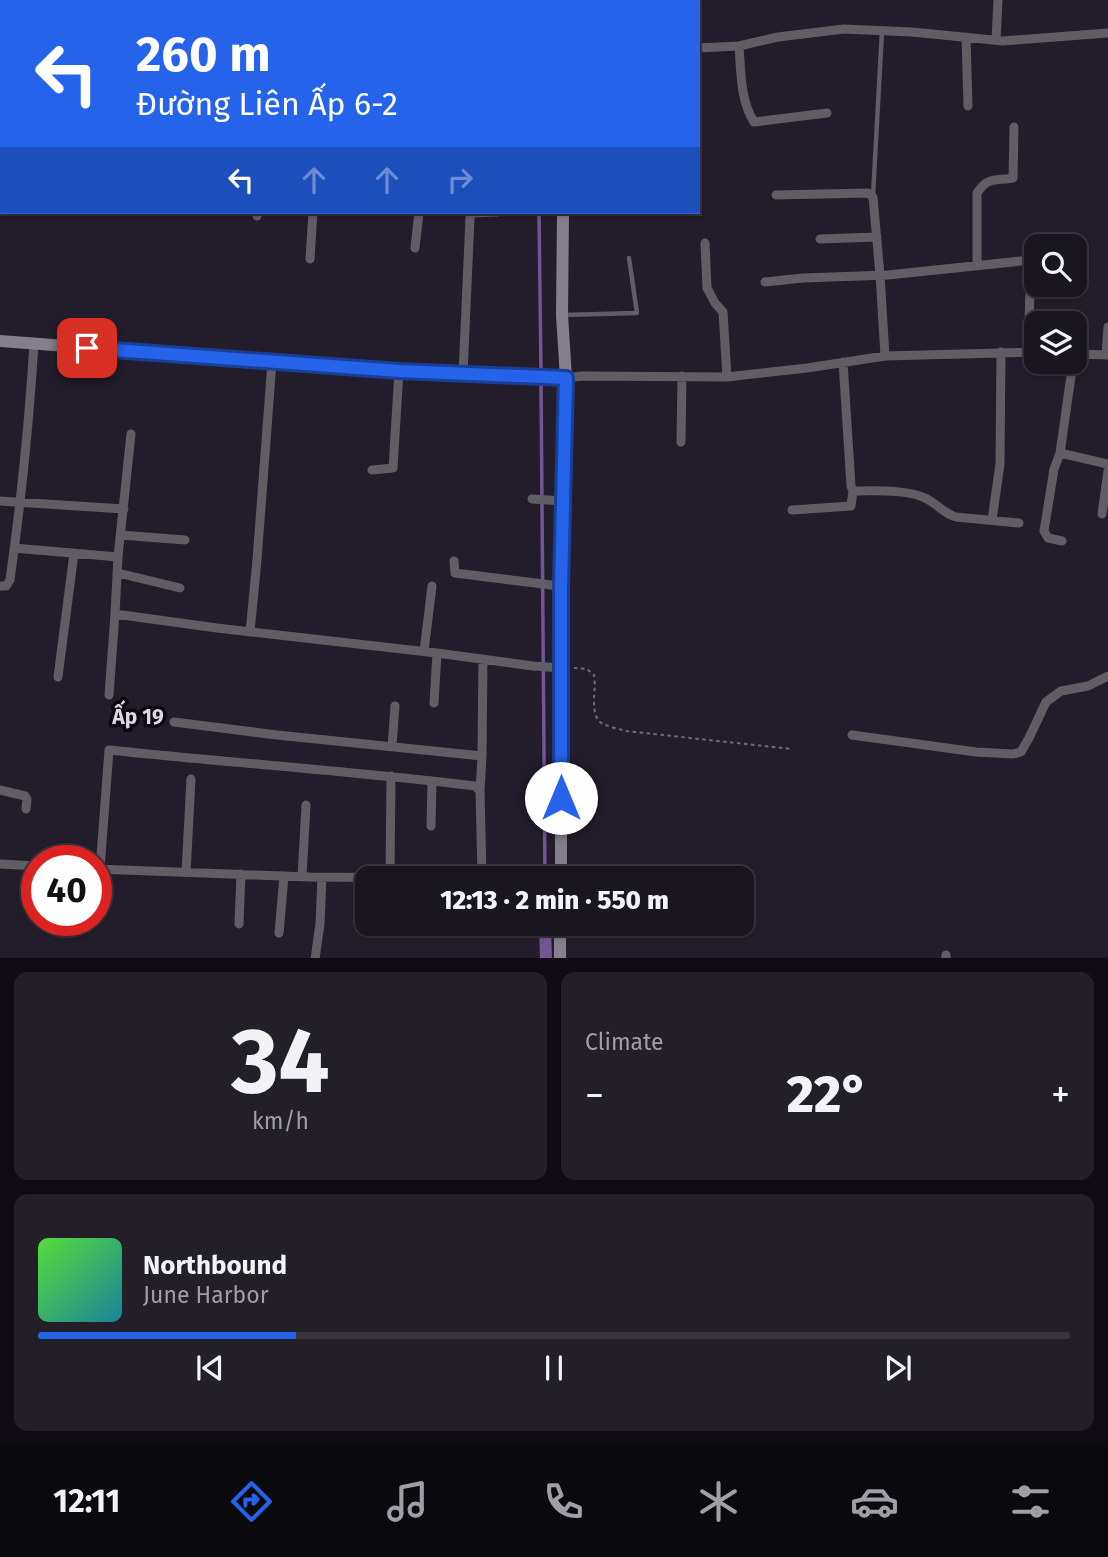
<!DOCTYPE html>
<meta charset="utf-8">
<style>
body{margin:0;font-family:"Fira Sans",sans-serif;background:#231f29;color:#f1f3f6;height:100vh;display:flex;flex-direction:column;font-size:26px;white-space:nowrap}
*{box-sizing:border-box;margin:0}
p{font-size:23px;color:#9f9fa5}
.icon{flex:none;width:38px;height:38px;fill:none;stroke:currentColor;stroke-width:2;stroke-linecap:round;stroke-linejoin:round}
.map{position:relative;height:958px;overflow:hidden}
.details{display:flex;flex-direction:column;gap:14px;padding:14px;background:#0e0c12;flex:1}
.details>*{flex:none}
.top-card{position:absolute;left:0px;top:0px;width:700px;height:214px;box-shadow:0 2px 5px #0004,0 0 0 2px #38353e;background:#2563eb;color:#fff;overflow:hidden}
.controls{position:absolute;left:1024px;top:234px;display:grid;gap:14px}
.controls a{display:grid;place-items:center;width:63px;height:63px;border-radius:14px;background:#1a1620;box-shadow:0 2px 5px #0004,0 0 0 2px #38353e;font-size:35px}
.speed{position:absolute;left:21px;top:845px;display:flex;gap:14px;font-size:35px;font-weight:700;text-align:center}
.speed>*{display:grid;place-content:center;width:91px;height:91px;border-radius:50%;background:#1a1620;box-shadow:0 2px 5px #0004,0 0 0 2px #38353e;line-height:1}
.speed .limit{border:10px solid #d22;background:#fff;color:#111}
.pin{position:absolute;display:grid;place-items:center;width:60px;height:60px;color:#fff;margin:-30px;border-radius:14px;box-shadow:0 4px 10px #0006}
.me{position:absolute;width:77px;margin:-38px;rotate:0deg;stroke-linejoin:round;filter:drop-shadow(0 0 5px #0008)}
.turn{display:flex;align-items:center;gap:24px;height:147px;padding:0 21px;font-size:32px}
.turn .icon{width:91px;height:91px;stroke-width:2.5}
.turn b{display:block;font-size:49px;line-height:60px}
.lanes{display:flex;align-items:center;height:66px;padding:0 21px;background:#0003;justify-content:center;gap:35px;direction:ltr}
.lanes .off{opacity:.35}
.big{font-size:52px;font-weight:800;line-height:1.1}
.details .widget{flex:1;display:flex;flex-direction:column;justify-content:center;gap:10px;min-width:0;padding:0 24px;border-radius:14px;background:#231f29}
.details .dial{align-items:center;gap:0}
.dial b{font-size:91px;line-height:1}
.song{display:flex;align-items:center;gap:21px}
.cover{width:84px;height:84px;border-radius:10px;background:linear-gradient(135deg,hsl(110 70% 55%),hsl(190 70% 35%))}
.played{height:7px;border-radius:4px;background:linear-gradient(90deg,#2563eb 25%,#38353e 25%)}
.keys{display:flex;justify-content:space-around;direction:ltr}
.heat{display:flex;justify-content:space-between;align-items:center;font-size:38px;direction:ltr}
.details .tiles{flex:1;display:grid;gap:14px;grid-template-columns:1fr 1fr}
.widget:last-child{grid-column:span 2}
.trip{position:absolute;left:355px;top:866px;width:399px;height:70px;border-radius:14px;background:#1a1620;box-shadow:0 2px 5px #0004,0 0 0 2px #38353e;font-weight:800;line-height:70px;text-align:center}
.tabs{display:flex;height:112px;justify-content:space-around;align-items:center;background:#0a090d;color:#9f9fa5}
.tabs .icon{width:49px;height:49px}
.tabs .selected{color:#2563eb}
.tabs b{font-size:32px;color:#f1f3f6}
.map>svg:first-child{display:block}
</style>
<div class="map">
<svg width="1108" height="959" viewBox="0 0 1108 959">
<rect width="100%" height="100%" fill="#231d2b"/>
<g fill="none" stroke-linecap="round" stroke-linejoin="round">
<path stroke="#725692" stroke-width="3.5" d="M530 0V2
M539 212 541 372
M541 380 545 878"/>
<path stroke="#725692" stroke-width="12" d="M545 924 546 959"/>
<path stroke="#706a77" stroke-width="2" stroke-dasharray="3.5 3.5" stroke-linecap="butt" d="M574 668 587 669 594 675C597 690 588 716 603 724 610 727 619 729 626 731L792 749"/>
<path stroke="#605d64" stroke-width="4.5" d="M873 196 882 31
M564 315 637 313 629 258"/>
<path stroke="#605d64" stroke-width="9" d="M685 0V2
M966 37 968 106
M996 40 998 0
M739 46C741 71 740 100 754 122L827 113
M698 48 739 46 778 37 844 29 912 32 1003 41 1108 33
M0 158 2 157
M776 195 868 193 873 197 880 275 885 356
M257 216V212
M820 239 877 237
M705 243 707 288 715 303 723 312 727 377
M415 248 419 212
M310 259 313 212
M977 265V193C988 176 997 181 1013 178L1014 127
M765 282 803 278 888 275 1031 260 1028 351
M1074 354 1108 355
M1106 355 1108 327
M843 362 851 486 853 491C873 491 910 489 927 499 938 505 945 514 956 517L1019 523
M1073 362 1060 453 1108 464
M463 374 470 218 472 213 498 212
M566 378 582 376 727 377 807 368 885 356 1036 352
M681 442 682 376
M1060 453 1054 469 1044 531 1048 538 1062 541
M372 470 393 468 399 371
M532 499 563 501
M0 501 124 509
M792 510 851 506 853 491
M1102 514 1108 471
M992 520 1000 464 1001 352
M121 535 185 540
M14 548 118 557
M454 561 455 573 551 585 561 588
M118 573 180 588
M0 586H6L10 580C21 502 29 423 34 344
M115 614 118 557 131 434
M250 632 257 560 272 362
M424 651 432 586
M58 677 74 553
M109 695 115 614 217 628 437 653 533 666 562 668
M434 703 437 653
M174 722 277 735 482 756 480 791
M852 735 976 752 1013 754 1021 752 1029 738 1046 702 1061 691 1088 686 1108 676
M392 746 395 706
M482 756 483 659
M0 790 25 796 27 799 26 809
M431 826 432 781
M0 864 37 866
M96 869 310 877 436 878 551 873 561 876
M100 869 109 750C231 763 353 771 475 786L480 791 482 876
M186 873 191 779
M302 877 306 805
M390 877 391 776
M239 924 241 874
M279 933 284 876
M315 959 320 924 322 877
M946 959V955"/>
<path stroke="#847f8b" stroke-width="12" d="M552 0V2
M0 341 399 371 566 378
M561 878V588L566 378 562 315 563 212
M560 959V924"/>
</g>
<g fill="none" stroke-linecap="round" stroke-linejoin="round">
<defs>
<path id="route" d="M87 348 399 371 566 378 561 588V798"/>
</defs>
<use href="#route" stroke="#184099" stroke-width="18"/>
<use href="#route" stroke="#2563eb" stroke-width="12"/>
</g>
<g text-anchor="middle" stroke-width="7" stroke-linejoin="round" paint-order="stroke">
<g font-size="21" font-weight="bold" fill="#ddd5e8" stroke="#0b080e">
<text x="138" y="724">Ấp 19</text>
</g>
</g>
</svg>
<div class="controls">
<a><svg class="icon" aria-label="search" viewBox="0 0 24 24"><circle cx="10" cy="10" r="6"/><path d="M15 15l6 6"/></svg></a>
<a><svg class="icon" aria-label="layers" viewBox="0 0 24 24"><path d="M12 4l9 5-9 5-9-5zM3 14l9 5 9-5"/></svg></a>
</div>
<div class="speed"><div class="limit">40</div></div>
<div class="pin" style="left:87px;top:348px;background:#d93025"><svg class="icon" aria-label="arrive" viewBox="0 0 24 24"><path d="M6 21V4h12l-3 4 3 4H6"/></svg></div>
<svg class="me" style="left:561px;top:798px" viewBox="-20 -20 40 40"><circle r="19" fill="#fff"/><path d="M0-13L10 11 0 6-10 11z" fill="#2563eb"/></svg>
<div class="trip">12:13 · 2 min · 550 m</div>
<div class="top-card">
<div class="turn"><svg class="icon" aria-label="left" viewBox="0 0 24 24"><path d="M17 20v-9H6M10 6l-5 5 5 5"/></svg><div><b>260 m</b>Đường Liên Ấp 6-2</div></div>
<div class="lanes"><svg class="icon" aria-label="left" viewBox="0 0 24 24"><path d="M17 20v-9H6M10 6l-5 5 5 5"/></svg><svg class="icon off" aria-label="ahead" viewBox="0 0 24 24"><path d="M12 20V5M6 11l6-6 6 6"/></svg><svg class="icon off" aria-label="ahead" viewBox="0 0 24 24"><path d="M12 20V5M6 11l6-6 6 6"/></svg><svg class="icon off" aria-label="right" viewBox="0 0 24 24"><path d="M7 20v-9h11M14 6l5 5-5 5"/></svg></div>
</div>
</div>
<section class="details">
<div class="tiles">
<div class="widget dial"><b>34</b><p>km/h</p></div>
<div class="widget"><p>Climate</p>
<div class="heat"><a>−</a><b class="big">22°</b><a>+</a></div>
</div>
<div class="widget">
<div class="song"><i class="cover"></i><div><b>Northbound</b><p>June Harbor</p></div></div>
<div class="played"></div>
<div class="keys"><svg class="icon" aria-label="previous" viewBox="0 0 24 24"><path d="M18 5L8 12l10 7zM5 5v14"/></svg><svg class="icon" aria-label="pause" viewBox="0 0 24 24"><path d="M8 5v14M16 5v14"/></svg><svg class="icon" aria-label="next" viewBox="0 0 24 24"><path d="M6 5l10 7-10 7zM19 5v14"/></svg></div>
</div>
</div>
</section>
<nav class="tabs">
<b>12:11</b>
<svg class="icon selected" aria-label="directions" viewBox="0 0 24 24"><path d="M12 3l9 9-9 9-9-9zM9 14v-3h6M13 9l2 2-2 2"/></svg>
<svg class="icon" aria-label="music" viewBox="0 0 24 24"><path d="M9 18V5l10-2v13"/><circle cx="6" cy="18" r="3"/><circle cx="16" cy="16" r="3"/></svg>
<svg class="icon" aria-label="phone" viewBox="0 0 24 24"><path d="M5 4h4l2 5-3 2q2 4 5 5l2-3 5 2v4C11 20 4 13 5 4z"/></svg>
<svg class="icon" aria-label="climate" viewBox="0 0 24 24"><path d="M12 3v18M4 7l16 10M4 17L20 7"/></svg>
<svg class="icon" aria-label="car" viewBox="0 0 24 24"><path d="M5 17H2v-5l4-1 3-4h7l3 4 3 1v5h-3M9 17h6M6 11h13"/><circle cx="7" cy="17" r="2"/><circle cx="17" cy="17" r="2"/></svg>
<svg class="icon" aria-label="filters" viewBox="0 0 24 24"><path d="M4 7h16M4 17h16"/><circle cx="9" cy="7" r="2"/><circle cx="15" cy="17" r="2"/></svg>
</nav>
